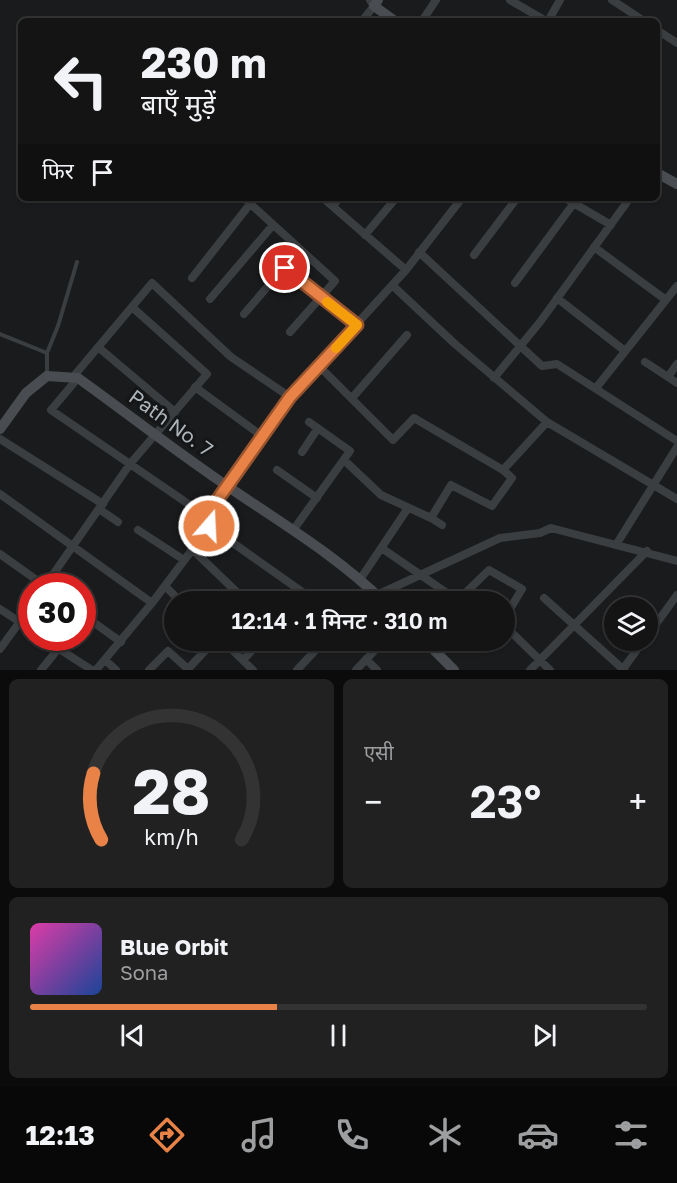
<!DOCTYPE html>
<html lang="hi">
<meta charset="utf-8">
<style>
body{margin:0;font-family:"Golos Text","Noto Sans Devanagari",sans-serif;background:#212122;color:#f1f3f6;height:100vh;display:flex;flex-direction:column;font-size:22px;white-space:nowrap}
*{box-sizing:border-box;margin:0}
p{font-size:20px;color:#9d9ea0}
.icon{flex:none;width:33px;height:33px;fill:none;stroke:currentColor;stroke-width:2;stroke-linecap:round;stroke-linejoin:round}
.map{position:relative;height:670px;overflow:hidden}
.drawer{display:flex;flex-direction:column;gap:9px;padding:9px;background:#0b0b0c;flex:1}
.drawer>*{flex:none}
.hud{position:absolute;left:18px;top:18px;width:642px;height:183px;border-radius:9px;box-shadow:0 2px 4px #0004,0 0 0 2px #333334;background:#141415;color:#f1f3f6;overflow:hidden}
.tools{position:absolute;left:604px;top:597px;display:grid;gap:12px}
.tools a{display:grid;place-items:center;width:54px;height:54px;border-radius:50%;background:#141415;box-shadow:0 2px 4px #0004,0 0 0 2px #333334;font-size:30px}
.speed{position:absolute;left:18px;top:573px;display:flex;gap:12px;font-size:30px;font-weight:700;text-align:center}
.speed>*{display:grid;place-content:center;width:78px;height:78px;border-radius:50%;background:#141415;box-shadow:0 2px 4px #0004,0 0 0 2px #333334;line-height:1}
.speed .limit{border:9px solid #d22;background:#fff;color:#111}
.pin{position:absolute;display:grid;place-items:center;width:51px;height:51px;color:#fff;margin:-26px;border:3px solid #fff;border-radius:50%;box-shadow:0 2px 6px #0007}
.me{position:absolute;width:66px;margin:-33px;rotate:19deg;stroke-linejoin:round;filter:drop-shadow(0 0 4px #0008)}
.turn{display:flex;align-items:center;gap:21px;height:126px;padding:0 24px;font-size:27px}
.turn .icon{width:78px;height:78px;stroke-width:2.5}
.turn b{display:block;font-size:42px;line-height:51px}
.then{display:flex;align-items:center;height:57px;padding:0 24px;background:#0003;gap:12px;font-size:22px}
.big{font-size:45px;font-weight:600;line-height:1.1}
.drawer .card{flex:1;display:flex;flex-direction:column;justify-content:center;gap:9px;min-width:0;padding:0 21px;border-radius:9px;background:#212122}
.drawer .dial{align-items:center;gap:0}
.dial svg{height:156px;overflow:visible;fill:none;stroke:#333334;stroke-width:7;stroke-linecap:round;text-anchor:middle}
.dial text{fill:#f1f3f6;stroke:none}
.song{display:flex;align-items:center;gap:18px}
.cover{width:72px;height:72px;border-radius:9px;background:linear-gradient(135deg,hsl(320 70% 55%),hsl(220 70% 35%))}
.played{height:6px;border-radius:3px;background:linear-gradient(90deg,#e88247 40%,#333334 40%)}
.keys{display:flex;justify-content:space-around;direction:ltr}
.heat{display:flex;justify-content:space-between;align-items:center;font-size:33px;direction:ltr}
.drawer .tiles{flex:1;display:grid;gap:9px;grid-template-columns:1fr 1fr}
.card:last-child{grid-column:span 2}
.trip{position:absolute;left:164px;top:591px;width:351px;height:60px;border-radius:30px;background:#141415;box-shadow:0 2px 4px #0004,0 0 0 2px #333334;font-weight:600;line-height:60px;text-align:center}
.tabs{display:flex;height:96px;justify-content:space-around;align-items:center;background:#080808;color:#9d9ea0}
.tabs .icon{width:42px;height:42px}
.tabs .on{color:#e88247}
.tabs b{font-size:27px;color:#f1f3f6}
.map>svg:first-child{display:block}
</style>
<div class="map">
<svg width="677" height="670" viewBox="0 0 677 670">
<rect width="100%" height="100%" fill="#1a1b1c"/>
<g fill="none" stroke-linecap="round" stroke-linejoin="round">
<path stroke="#3b3e41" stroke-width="4" d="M0 334 47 353
M47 375V353L58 326 77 262"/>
<path stroke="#3b3e41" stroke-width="8" d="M510 0 546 21
M612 0 644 21
M362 21 374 6 370 0
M422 21 436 0
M548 21 560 0
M657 30 677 43
M244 198 335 281 290 332
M323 198 406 270
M565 198 611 225
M333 206 339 198
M365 235 396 198
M594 247 666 300
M419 252 542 366 557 364 677 441
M474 255 517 198
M285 268 357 325
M192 278 250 204
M515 283 574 203
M392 285 455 344 547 422 677 499
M557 298 625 351
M210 299 273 225
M244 314 300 249
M98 347 175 412
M645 362 668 377
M677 364 668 377 677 383
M319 366 393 440 414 418 503 470 512 478 492 506 451 485 431 518 442 525
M73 377 152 283 231 357 290 397
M78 378 51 410 206 516
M494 378 540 322 630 198
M195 387 262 436
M596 388 677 286
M352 398 407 335
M0 439 103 504
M302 452 318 428
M344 460 381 495 431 518
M277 470 317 498
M503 470 547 422
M0 494 152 603
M99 509 118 522
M209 526 308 596 302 602
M294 529 350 451 309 422
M138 530 184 560
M616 545 677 447
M192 549 247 602
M383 549 460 602
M0 554 45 586
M361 578 408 508
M45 586 130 464 207 374 132 307
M165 586 181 602
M544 598 624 670
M458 600 489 570 522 589 504 619
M368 602 377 595 500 538 540 533 551 528 677 561
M0 609 32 630
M82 614 121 642
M504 625 550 670
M648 635 677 595
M42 638 92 670
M222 640 253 670
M0 649 32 605
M366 659 377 670
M105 660 116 670
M243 660 262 640
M188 669 215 640
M623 669 644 640
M41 670 58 649
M96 670 152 603 204 534 209 526 206 516 290 397 406 270 462 198
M149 670 168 651 189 670
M297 670 325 640
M356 670 376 649 368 640
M530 670 647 551"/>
<path stroke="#494d51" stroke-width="10" d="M378 0 374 6 395 21
M657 173 677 184
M0 429 26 393 47 376 78 378C128 414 178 453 230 488 283 524 337 556 384 602
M424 640 454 670"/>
</g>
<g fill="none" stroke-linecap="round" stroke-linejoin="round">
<defs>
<path id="route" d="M209 526 206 516 290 397 357 325 285 268"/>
</defs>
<use href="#route" stroke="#97542e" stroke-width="15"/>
<use href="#route" stroke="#e88247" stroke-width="10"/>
<path stroke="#f59e0b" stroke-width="10" d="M327 302 357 325 336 348"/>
</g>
<g text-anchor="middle" stroke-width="6" stroke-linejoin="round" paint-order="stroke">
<g font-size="20" fill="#adb5bb" stroke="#151617">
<text transform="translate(171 423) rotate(36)" y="7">Path No. 7</text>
</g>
</g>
</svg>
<div class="tools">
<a><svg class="icon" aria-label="layers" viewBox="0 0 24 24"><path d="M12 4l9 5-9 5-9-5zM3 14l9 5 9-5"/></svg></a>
</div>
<div class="speed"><div class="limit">30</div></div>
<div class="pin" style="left:285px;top:268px;background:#d93025"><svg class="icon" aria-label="arrive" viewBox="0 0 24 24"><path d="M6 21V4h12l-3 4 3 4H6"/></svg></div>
<svg class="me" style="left:209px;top:526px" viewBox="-20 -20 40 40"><circle r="17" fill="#e88247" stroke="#fff" stroke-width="3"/><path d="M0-11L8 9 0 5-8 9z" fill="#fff"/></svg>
<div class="trip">12:14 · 1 मिनट · 310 m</div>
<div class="hud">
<div class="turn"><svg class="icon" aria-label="left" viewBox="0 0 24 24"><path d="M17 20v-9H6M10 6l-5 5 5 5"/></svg><div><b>230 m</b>बाएँ मुड़ें</div></div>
<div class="then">फिर<svg class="icon" aria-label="arrive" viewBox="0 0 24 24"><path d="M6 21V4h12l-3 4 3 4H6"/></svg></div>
</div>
</div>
<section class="drawer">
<div class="tiles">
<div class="card dial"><svg viewBox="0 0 100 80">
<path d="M14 69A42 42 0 1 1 86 69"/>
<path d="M14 69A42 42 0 0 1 10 35" stroke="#e88247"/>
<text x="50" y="56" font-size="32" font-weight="700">28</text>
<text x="50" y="72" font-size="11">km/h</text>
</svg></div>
<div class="card"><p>एसी</p>
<div class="heat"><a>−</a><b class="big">23°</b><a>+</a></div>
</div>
<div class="card">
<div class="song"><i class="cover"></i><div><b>Blue Orbit</b><p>Sona</p></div></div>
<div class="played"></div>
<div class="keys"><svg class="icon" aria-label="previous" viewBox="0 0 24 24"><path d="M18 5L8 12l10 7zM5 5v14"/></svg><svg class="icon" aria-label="pause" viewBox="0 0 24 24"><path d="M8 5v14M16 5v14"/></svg><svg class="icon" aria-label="next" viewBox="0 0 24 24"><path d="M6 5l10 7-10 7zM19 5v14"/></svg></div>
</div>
</div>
</section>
<nav class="tabs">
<b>12:13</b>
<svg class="icon on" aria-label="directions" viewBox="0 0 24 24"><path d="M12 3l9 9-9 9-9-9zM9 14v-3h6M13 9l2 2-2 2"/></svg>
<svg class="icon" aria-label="music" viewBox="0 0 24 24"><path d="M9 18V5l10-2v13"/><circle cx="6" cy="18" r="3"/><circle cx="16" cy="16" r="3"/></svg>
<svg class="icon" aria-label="phone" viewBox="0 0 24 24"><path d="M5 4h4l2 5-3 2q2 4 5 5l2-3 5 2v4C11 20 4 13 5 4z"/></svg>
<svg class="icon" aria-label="climate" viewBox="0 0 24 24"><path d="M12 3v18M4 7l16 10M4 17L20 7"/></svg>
<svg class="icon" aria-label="car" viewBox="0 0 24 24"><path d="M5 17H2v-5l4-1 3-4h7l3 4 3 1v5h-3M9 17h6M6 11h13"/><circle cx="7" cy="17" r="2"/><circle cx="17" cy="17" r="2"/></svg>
<svg class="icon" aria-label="filters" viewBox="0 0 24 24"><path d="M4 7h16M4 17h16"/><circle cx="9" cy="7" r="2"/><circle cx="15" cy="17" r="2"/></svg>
</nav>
